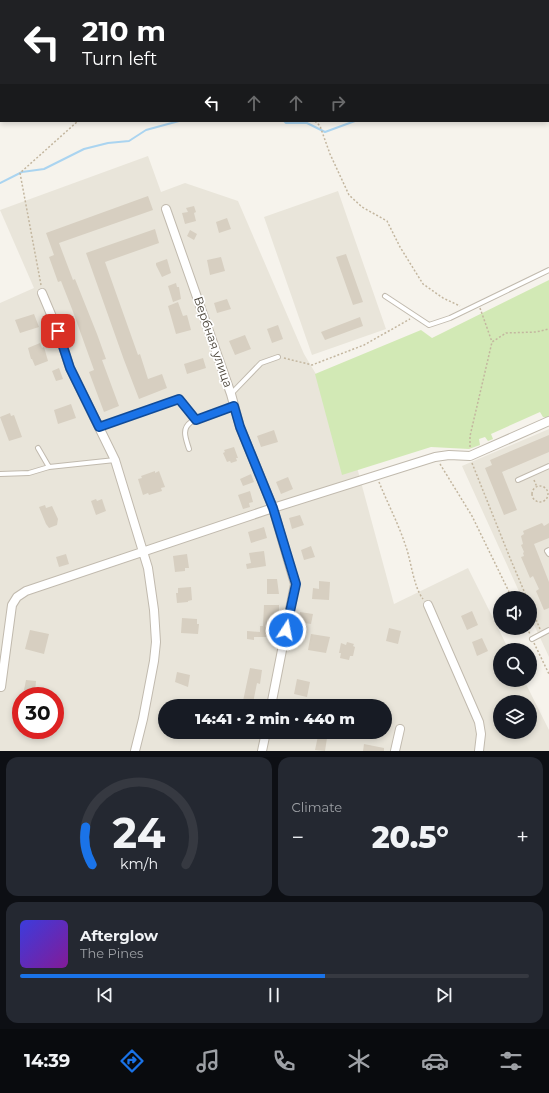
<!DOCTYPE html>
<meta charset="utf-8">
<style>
body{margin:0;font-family:Montserrat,sans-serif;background:#242831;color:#f1f3f6;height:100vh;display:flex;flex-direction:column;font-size:15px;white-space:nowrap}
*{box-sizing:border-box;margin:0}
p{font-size:13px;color:#9ea1a6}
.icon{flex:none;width:22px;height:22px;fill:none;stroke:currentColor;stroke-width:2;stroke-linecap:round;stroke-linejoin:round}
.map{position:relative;height:751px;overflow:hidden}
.side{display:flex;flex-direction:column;gap:6px;padding:6px;background:#0d0f14;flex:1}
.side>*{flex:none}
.top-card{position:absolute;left:0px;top:0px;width:549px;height:122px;box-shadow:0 2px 6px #0003;background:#202124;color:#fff;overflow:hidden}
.controls{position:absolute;left:493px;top:591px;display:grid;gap:8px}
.controls a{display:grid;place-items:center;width:44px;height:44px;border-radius:50%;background:#171b24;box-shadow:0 2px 6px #0003;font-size:20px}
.speed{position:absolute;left:12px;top:687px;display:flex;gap:8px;font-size:20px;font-weight:700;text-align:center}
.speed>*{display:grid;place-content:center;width:52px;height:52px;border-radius:50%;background:#171b24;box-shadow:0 2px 6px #0003;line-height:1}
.speed .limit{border:6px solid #d22;background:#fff;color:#111}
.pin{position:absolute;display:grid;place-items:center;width:34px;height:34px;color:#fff;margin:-17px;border-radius:8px;box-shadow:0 2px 6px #0006}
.me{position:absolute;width:44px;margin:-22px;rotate:11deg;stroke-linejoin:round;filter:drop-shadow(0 0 3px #0008)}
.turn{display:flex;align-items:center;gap:14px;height:84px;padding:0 16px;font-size:18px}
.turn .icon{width:52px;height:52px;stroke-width:2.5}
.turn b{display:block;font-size:28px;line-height:34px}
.lanes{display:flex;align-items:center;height:38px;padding:0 16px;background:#0003;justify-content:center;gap:20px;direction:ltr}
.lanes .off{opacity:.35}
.big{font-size:30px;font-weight:800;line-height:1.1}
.side .tile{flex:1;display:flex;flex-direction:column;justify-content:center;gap:6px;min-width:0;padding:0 14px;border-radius:12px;background:#242831}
.side .dial{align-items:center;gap:0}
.dial svg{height:104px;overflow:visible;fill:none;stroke:#363941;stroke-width:7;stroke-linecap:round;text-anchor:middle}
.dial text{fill:#f1f3f6;stroke:none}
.song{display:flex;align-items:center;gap:12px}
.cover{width:48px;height:48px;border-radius:6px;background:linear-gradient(135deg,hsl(240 70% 55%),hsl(290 70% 35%))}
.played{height:4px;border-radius:2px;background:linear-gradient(90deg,#1a73e8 60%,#363941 60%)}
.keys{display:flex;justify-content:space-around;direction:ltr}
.heat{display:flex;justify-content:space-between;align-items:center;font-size:22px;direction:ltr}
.side .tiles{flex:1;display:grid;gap:6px;grid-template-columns:1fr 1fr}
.tile:last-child{grid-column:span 2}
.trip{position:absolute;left:158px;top:699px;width:234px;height:40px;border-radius:20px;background:#171b24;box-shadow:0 2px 6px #0003;font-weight:800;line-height:40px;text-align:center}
.dock{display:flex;height:64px;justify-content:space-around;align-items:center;background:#090b0e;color:#9ea1a6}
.dock .icon{width:28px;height:28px}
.dock .on{color:#1a73e8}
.dock b{font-size:18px;color:#f1f3f6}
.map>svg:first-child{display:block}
</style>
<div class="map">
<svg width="549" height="751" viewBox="0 0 549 751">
<rect width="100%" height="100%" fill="#f6f3ec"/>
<path fill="#e9e5da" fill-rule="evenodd" d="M148 156 161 192 185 183 238 201 304 354 332 401 358 471 394 604 468 568 509 650H500V680H524L549 730V751H0V303L34 288 0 210ZM21 696H55V730H21ZM500 702H530V732H500ZM165 706H385V732H165Z
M338 191 386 329 312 355 264 217Z
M549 429V657L530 616V598H522L462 466Z"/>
<path fill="#d2e9b5" d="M549 280V419L543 417 540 412 491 434 493 439 488 441 485 437 479 439 480 445 469 449 431 447 342 475 315 374 421 330 432 338Z"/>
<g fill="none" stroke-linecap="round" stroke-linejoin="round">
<path stroke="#aad4f0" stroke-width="2" d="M548 51H549
M284 121 286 123H307L325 132 355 121
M0 183 22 172 44 169 84 149 108 143 129 141 146 130 179 121"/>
</g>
<path fill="#d7cfc1" d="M148 196 153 210 59 243 73 280 75 279 97 334 106 359 102 360 119 406 104 412 89 372 94 370 72 309 61 281 58 282 49 257 54 255 46 233Z
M194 206 196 212 194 213 196 221 185 224 182 213 188 212 186 208Z
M227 218 231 229 219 233 216 222Z
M155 229 159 243 105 262 138 355 140 354 148 379 162 374 167 388 139 399 124 360 86 253Z
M190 230 197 234 194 240 187 236Z
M346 254 363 302 353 305 336 257Z
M221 257 225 271 210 275 207 260Z
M167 259 171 273 162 277 156 265V263Z
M176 283 177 287H179L181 299 173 302 168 286Z
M227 299 231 309 217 313 214 303Z
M178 302 183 316 187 315 191 330 176 334 168 306Z
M34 314 39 327 20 333 15 320Z
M360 317 363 326 325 340 321 332Z
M278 325 283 339 272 343 267 329Z
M245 335 251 349 235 355 229 341Z
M40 343 42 348 44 347 48 361 35 366 32 359H31L28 348Z
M203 358 206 368 187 374 184 364Z
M59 368 63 379 56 381 52 371Z
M71 404 76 418 58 424 54 410Z
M10 413 11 416 14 415 22 437 9 441 0 417Z
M274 430 278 442 261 447 257 436Z
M549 435V452L502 472 517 510 504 515 485 468 492 465 490 460Z
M234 447 238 458H236L237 461 231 463 230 461 227 462 223 453 225 452 224 450Z
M155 471V473L159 471 165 487 161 488 162 491 149 495 148 493 143 495 138 479 142 478 141 476Z
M251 474 254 482 243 486 240 479Z
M288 477 293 489 281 494 276 482Z
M250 491 253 502 249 503 250 507 243 509 238 495Z
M96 499 97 501 102 499 106 511 96 515 91 501Z
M45 505 46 508 52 506 58 519 57 525 49 528 46 524 39 507Z
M300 515 304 525 292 529 289 518Z
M542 523 544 526 549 523V538L534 544 549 582V608L544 610 536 591 539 589 533 576 530 578 521 557 524 556 523 553 524 552 521 545 523 544 521 536 524 534 523 531Z
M264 527 267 538 251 543 248 532Z
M311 546 315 557 304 560 301 550Z
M264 551 266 566 247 569 246 564 251 563 249 553Z
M66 554 69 564 59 567 56 557Z
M187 554 189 568H185V571L175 572 173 556Z
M267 579H277L279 594H267Z
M319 581 330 582 329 600 312 599 313 588 319 589Z
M191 587 192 600 188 601V602L177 603 176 593H178V588Z
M264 605H279V616H272L273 637H254V640L247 639V631L260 632V626H263Z
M472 611 478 625 467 630 461 616Z
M300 612 313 614 311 624 298 622Z
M182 618 197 619V624H199L198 634 181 633Z
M389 628 401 631 398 644 386 641Z
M30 630 49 634 44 654 25 649Z
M311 634 330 637 326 653 308 650Z
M482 638 488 651 477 656 472 642Z
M347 642 354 644 353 646 355 647 353 656H350L349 660 340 658 341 653H339L341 643 346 645Z
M250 668 262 670 260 684 257 683 253 703 243 701Z
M177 672 190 675 188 687 175 682Z
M297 679 310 682 307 697 294 694Z
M26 680 36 681 35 692 24 690Z
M305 700 321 702V706H304Z
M318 736 327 738 325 751 315 750Z
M364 744 384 748V751H363Z"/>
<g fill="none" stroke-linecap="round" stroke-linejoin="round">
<defs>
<path id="lane" d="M385 296 429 325 450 318 549 270
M231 394 261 363 278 357
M99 427 179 399 196 420
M38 448 49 467
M189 449C186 439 181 429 191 422L234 405
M0 474 29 473 49 467 115 460
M518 480 549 466
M549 550 547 551 549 554
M532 639 549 630"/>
<path id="street" d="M166 209 231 394 240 427 273 508 295 584 271 706
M42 293 58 331 70 368 115 460 148 568 154 610 156 642 154 661 143 719 135 751
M428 605 479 722 481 734 479 751
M1 687 12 605 17 597 26 591 273 508 435 457 449 455 470 456 549 421
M262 751 266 732
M395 751 400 729"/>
</defs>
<use href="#lane" stroke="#c1baae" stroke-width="6"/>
<use href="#street" stroke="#c1baae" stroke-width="10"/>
<path stroke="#c3b69f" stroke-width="1.5" stroke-dasharray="2 2" stroke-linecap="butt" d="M215 1 216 0
M315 121 320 126 330 154 349 195 362 207 387 221 400 247 423 284 443 298 460 306
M41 285 20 173 78 121
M480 308 492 342
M284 358 312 365 364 345 410 319
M470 447V436L492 342 506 333 536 332 549 329
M472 463 510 558 527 598
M440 464 472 516 512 598
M534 480 537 487
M379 482C387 502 398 523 405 544 411 559 413 586 423 599
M532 494a8 8 0 1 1 16 0a8 8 0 1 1-16 0Z
M530 605 540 629
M527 628 530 634
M534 643 549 674"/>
<use href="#lane" stroke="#fff" stroke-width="4"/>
<use href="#street" stroke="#fff" stroke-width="8"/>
</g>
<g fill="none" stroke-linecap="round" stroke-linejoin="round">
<defs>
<path id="route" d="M58 331 70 368 99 427 179 399 196 420 234 406 240 427 273 508 296 584 286 630"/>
</defs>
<use href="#route" stroke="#114b97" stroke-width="10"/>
<use href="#route" stroke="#1a73e8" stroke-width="7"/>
</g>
<g text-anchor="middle" stroke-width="3.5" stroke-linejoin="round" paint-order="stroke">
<g font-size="12" fill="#4a4439" stroke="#fff">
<text transform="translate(213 342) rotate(71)" y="4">Вербная улица</text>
</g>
</g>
</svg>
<div class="controls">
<a><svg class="icon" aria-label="sound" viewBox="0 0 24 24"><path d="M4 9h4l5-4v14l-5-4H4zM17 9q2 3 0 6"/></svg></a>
<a><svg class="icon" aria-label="search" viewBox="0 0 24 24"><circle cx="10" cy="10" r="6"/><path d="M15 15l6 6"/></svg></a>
<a><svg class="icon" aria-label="layers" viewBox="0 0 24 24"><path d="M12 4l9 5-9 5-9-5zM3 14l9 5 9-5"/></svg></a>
</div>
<div class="speed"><div class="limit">30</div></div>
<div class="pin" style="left:58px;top:331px;background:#d93025"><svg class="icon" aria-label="arrive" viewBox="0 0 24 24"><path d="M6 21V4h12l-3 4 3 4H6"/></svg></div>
<svg class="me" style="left:286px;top:630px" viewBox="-20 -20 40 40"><circle r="17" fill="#1a73e8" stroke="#fff" stroke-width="3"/><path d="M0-11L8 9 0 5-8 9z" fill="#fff"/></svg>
<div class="trip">14:41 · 2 min · 440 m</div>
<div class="top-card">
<div class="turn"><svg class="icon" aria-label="left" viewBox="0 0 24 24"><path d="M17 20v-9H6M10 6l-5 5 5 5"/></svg><div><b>210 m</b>Turn left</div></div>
<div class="lanes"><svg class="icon" aria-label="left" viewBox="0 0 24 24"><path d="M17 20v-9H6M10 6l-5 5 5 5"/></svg><svg class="icon off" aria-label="ahead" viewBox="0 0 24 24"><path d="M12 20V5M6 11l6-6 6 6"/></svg><svg class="icon off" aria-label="ahead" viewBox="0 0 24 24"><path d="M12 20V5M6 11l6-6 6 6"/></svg><svg class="icon off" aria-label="right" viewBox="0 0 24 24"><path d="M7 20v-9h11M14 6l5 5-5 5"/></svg></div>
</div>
</div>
<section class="side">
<div class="tiles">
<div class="tile dial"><svg viewBox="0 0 100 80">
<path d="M14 69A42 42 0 1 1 86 69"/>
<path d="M14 69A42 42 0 0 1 9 40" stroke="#1a73e8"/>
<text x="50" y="56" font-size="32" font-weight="700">24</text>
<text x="50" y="72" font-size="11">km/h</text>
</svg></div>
<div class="tile"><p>Climate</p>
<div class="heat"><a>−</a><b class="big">20.5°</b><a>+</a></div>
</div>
<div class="tile">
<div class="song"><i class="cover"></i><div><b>Afterglow</b><p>The Pines</p></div></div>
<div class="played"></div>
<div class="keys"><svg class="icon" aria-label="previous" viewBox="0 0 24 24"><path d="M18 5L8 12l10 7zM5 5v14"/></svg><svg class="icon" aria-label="pause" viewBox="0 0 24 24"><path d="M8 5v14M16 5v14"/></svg><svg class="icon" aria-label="next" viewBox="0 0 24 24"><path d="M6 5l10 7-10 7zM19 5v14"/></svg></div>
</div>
</div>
</section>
<nav class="dock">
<b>14:39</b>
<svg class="icon on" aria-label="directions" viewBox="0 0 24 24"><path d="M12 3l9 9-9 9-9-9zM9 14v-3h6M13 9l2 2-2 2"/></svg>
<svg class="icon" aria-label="music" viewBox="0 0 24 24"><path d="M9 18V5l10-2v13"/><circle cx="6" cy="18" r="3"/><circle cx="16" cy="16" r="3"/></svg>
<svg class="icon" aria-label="phone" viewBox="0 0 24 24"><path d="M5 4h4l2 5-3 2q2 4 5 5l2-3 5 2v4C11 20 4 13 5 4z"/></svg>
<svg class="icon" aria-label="climate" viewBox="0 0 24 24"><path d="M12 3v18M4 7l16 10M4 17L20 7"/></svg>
<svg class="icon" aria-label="car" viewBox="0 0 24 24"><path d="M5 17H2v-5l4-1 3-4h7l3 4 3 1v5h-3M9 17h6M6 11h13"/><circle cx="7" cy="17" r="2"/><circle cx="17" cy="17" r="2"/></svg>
<svg class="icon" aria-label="filters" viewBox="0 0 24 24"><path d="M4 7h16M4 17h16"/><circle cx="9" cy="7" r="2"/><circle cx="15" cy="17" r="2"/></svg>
</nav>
